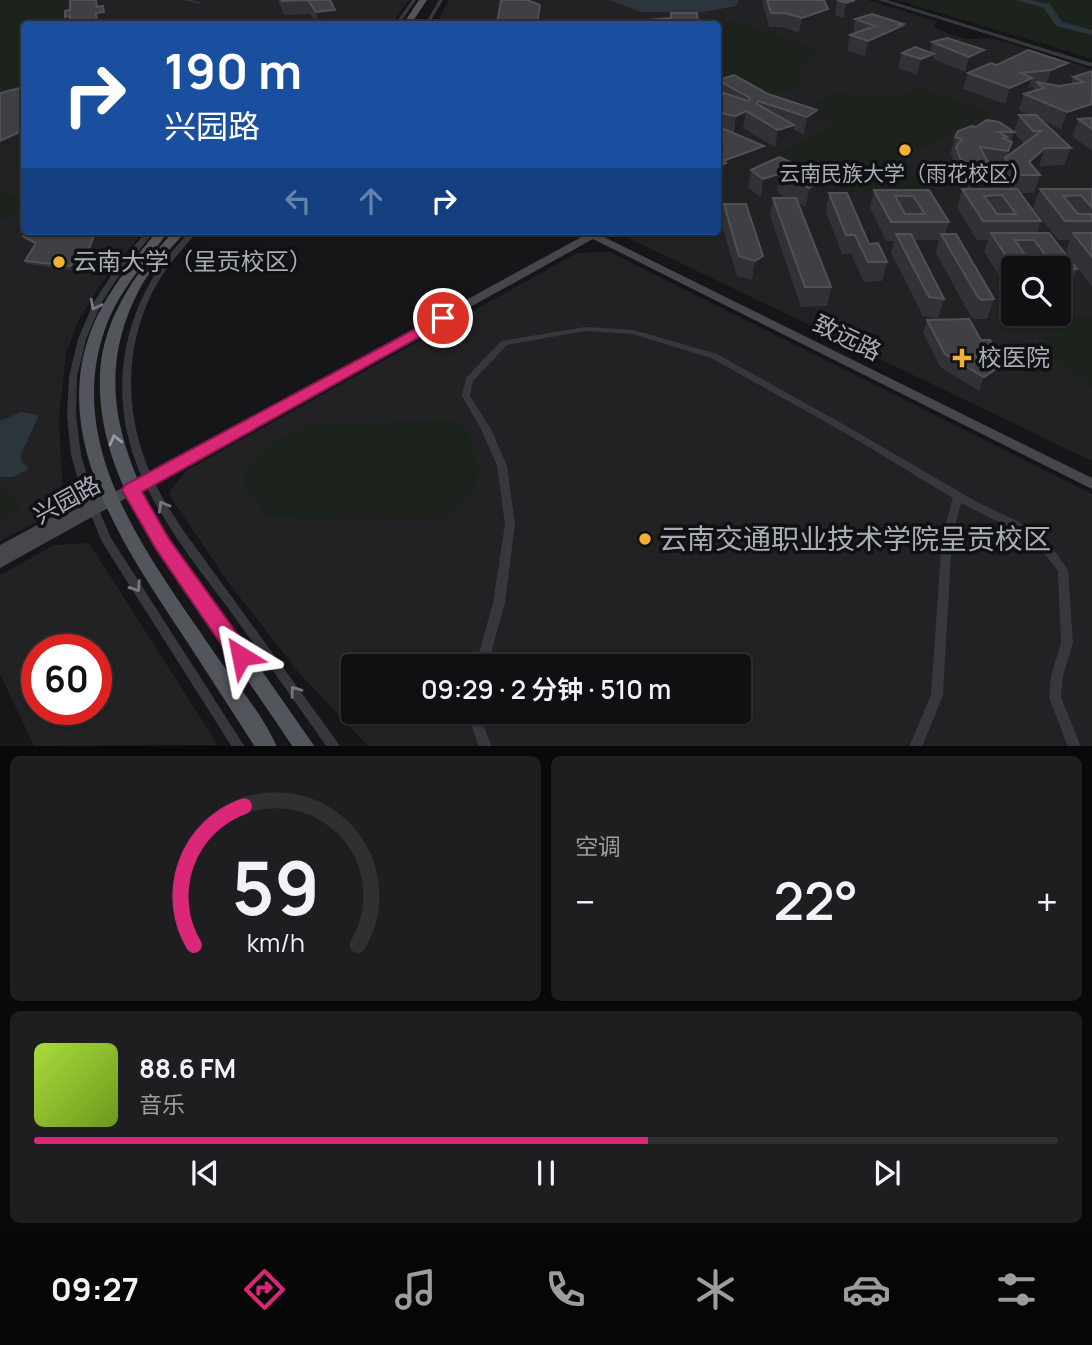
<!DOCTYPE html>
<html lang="zh">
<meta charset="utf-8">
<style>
body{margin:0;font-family:Manrope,"Noto Sans SC",sans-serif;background:#1e1e20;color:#f1f3f6;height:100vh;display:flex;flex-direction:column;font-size:26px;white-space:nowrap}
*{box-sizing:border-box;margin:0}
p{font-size:23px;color:#9c9d9f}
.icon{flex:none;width:38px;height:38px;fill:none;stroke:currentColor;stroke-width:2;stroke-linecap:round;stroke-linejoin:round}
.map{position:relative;height:746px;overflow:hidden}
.details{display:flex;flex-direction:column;gap:10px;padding:10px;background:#09090a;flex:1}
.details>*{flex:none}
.guide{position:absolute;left:21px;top:21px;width:700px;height:214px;border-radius:7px;box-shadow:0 2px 5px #0004,0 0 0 2px #303032;background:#1a4fa0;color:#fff;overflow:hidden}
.fabs{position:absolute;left:1001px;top:256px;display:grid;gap:14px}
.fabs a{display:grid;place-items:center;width:70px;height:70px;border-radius:7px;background:#101012;box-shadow:0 2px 5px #0004,0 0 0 2px #303032;font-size:35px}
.speed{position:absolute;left:21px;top:634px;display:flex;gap:14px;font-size:35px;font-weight:700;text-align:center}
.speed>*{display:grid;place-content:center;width:91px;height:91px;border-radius:50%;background:#101012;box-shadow:0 2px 5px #0004,0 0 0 2px #303032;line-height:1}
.speed .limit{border:10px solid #d22;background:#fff;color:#111}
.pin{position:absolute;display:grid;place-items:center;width:60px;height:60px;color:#fff;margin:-30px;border:4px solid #fff;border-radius:50%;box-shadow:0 2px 7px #0007}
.me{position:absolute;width:77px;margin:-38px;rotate:325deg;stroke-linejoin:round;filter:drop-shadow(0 0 5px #0008)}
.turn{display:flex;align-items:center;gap:24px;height:147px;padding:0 28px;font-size:32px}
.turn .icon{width:91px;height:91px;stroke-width:2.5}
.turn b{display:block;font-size:49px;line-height:60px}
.lanes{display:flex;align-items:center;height:66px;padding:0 28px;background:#0003;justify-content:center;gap:35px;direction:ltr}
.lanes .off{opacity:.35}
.big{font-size:52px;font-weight:600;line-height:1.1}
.details .widget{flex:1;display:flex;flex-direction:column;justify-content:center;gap:10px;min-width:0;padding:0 24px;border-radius:10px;background:#1e1e20}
.details .dial{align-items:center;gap:0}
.dial svg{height:182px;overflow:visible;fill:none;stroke:#303032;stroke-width:7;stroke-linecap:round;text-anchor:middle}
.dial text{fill:#f1f3f6;stroke:none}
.song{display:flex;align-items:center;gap:21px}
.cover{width:84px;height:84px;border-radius:10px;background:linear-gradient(135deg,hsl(80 70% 55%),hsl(80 70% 35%))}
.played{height:7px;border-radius:4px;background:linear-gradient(90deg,#db2777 60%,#303032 60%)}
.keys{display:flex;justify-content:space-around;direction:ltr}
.heat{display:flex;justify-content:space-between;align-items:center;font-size:38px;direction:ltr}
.details .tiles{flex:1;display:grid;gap:10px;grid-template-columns:1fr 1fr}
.widget:last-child{grid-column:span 2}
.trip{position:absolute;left:341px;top:654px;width:410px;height:70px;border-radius:7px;background:#101012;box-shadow:0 2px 5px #0004,0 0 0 2px #303032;font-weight:600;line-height:70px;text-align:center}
.tabs{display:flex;height:112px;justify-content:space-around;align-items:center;background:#060607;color:#9c9d9f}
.tabs .icon{width:49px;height:49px}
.tabs .on{color:#db2777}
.tabs b{font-size:32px;color:#f1f3f6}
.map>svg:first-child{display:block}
</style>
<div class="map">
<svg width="1092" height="747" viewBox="0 0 1092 747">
<rect width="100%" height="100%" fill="#161618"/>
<path fill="#222225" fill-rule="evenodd" d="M0 0H409L392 24H24V231H144L100 285 79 319 66 354 59 416 63 499 41 520 0 541Z
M449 0H868L937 22 933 26 949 34 968 39 987 38 999 40 1092 69V461L614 231H718V24H436ZM1013 268H1059V313H1013Z
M610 252 1092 494V746H368L299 673 228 582 170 496V491L187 470 577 253ZM354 667H738V712H354Z
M89 543 218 745 34 746 0 674V575L54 545ZM37 649H96V709H37Z"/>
<path fill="#1c231d" d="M0 0H70L58 24H24V100L0 108Z
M898 0H1092V59L1077 54Z
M705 17 741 22 819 51 810 55 800 65V71L809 83 771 97 718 91V24H705Z
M921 88 990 113 904 157 923 192H849L769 156 836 125 799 109 836 93 886 97 902 95Z
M0 193 24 197V211L0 220Z
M1043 317H1092V390C1089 386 1085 380 1081 377 1065 366 1045 362 1043 339L1050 328Z
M450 419 468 431 478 470 476 485 445 518 259 517 262 506 249 493 242 481C247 463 265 442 283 436 291 433 297 434 302 426Z
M0 480 22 509 0 521Z"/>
<path fill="#2c353c" d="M610 0H739L736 6 703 12H640Z
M21 412 37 415 38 418 21 454 22 463 28 466 27 470 13 477H0V421Z"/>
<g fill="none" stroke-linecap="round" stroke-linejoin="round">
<path fill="#2c353c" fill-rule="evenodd" d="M1016 0H1030L1050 4 1062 22 1092 30V35L1056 26 1044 8Z"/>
<path fill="#37383d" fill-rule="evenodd" d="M184 0H192L201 3 199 4Z
M412 0H416L399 24H395Z
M439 0H443L429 24H425Z
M147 231H155L124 268 102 302 86 339 77 377 76 415 81 455 93 496 111 538 245 747H232L102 542 83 496 71 455 67 415 69 377 78 339 94 302 118 265Z
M190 231H198C185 246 172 260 161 277 128 330 123 396 143 454 152 482 167 506 183 530L341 747H327C293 699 259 651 225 604 194 563 162 522 141 475 113 411 116 342 151 281 161 263 176 247 190 231Z
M585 327 634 330 717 354 848 427 977 502 1017 521 1051 546 1068 570 1073 643 1063 676 1061 697 1081 747H1068L1049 697 1051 676 1061 643 1058 571 1043 552 1009 527 961 503 952 538 943 695 922 747H909L931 695 942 538 953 498 842 431 711 358 633 334 585 331 507 345 473 381 470 396 492 431 507 466 515 524 505 603 487 667H475L493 603 505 524 497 466 482 431 462 396 466 378 501 341Z
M473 712H485L484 727 492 747H479L472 727Z"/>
<path fill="#37383d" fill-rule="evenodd" d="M878 0H887L1092 63V67Z"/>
<path fill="#45474d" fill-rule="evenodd" d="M584 231H601L600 235 1092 478V489L593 239 0 568V545L102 490 107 489 113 493 585 235 583 233Z"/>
<path fill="#53555c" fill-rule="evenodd" d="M419 0H427L411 24H403Z
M157 231H169C146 262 118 291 105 329 62 451 154 563 218 658 238 686 263 715 277 747H255C230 708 205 669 180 631 122 544 49 436 92 328 107 291 133 261 157 231Z
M174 231H186C170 250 151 267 139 290 96 373 117 444 159 523L315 747H293C266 707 239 668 211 628 159 553 96 470 100 375 102 319 137 270 174 231Z"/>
</g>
<path fill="#323236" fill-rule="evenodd" d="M278 0H330L337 24H317L310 14 284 15Z
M762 0H824L825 24 799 33 783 27H769Z
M837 0 865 10 844 18 835 15Z
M872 14 900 39 898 41 865 57 847 50 850 35 853 34 855 19Z
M947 38 980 65 965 72 933 59 930 70 917 75 898 68 902 53 930 52 932 42Z
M1028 50 1063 78 1050 84 1059 86 1071 84 1073 77 1092 71V151L1072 136 1077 124 1061 129 1042 120 1071 148 1064 165 1039 166 1035 169 1040 175 1034 193H1020L1041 221 1037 233 1077 269 1069 289H1059V268H1013V289H1008L984 252 988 240H977L957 208 962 189H970L955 176 951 164 953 156 950 155 955 137 976 127 1014 132 1011 141 1012 142 1008 156 1024 144 1014 132 1019 115H1030L1019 110 1023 96 1005 104 963 89 968 73 997 65ZM1034 87 1033 91 1027 93 1028 88ZM994 167 1002 168 1000 176 1011 189H981L991 188 996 170Z
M718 80 817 110 814 126 804 134 793 130 791 142 775 147 743 128 734 133 761 164 724 178V181L718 184V131L720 130H718Z
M779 157 824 196 806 207 798 203 831 287 827 306 801 307 770 216 773 198H787L777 192 761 197 748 188 751 170Z
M1040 189H1092V287L1066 252 1070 240H1058L1033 208Z
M874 190H929L949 222 945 234 994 299 987 319H975L971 317 936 253 939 240H914L944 299 938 319 923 316 891 253 894 241H886L870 208Z
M829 193 869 244 887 262 882 281 864 282 851 254H842L826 212Z
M724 204 763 256 760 275 752 280 737 276 721 222Z
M96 235 90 252 72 270 26 264 25 261 35 245 24 239 23 236Z
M927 320 981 340 996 350 991 364 997 368 992 381 979 391 940 367 923 333Z"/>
<path fill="#212124" d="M97 0 100 13 103 6 108 24H94L97 7Z
M370 0H395L370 3Z
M523 0H553L524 9Z
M855 0H867L865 10 844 18 846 3Z
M828 9 825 24 799 33 802 18Z
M335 10 337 24H318L316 12Z
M70 16 73 24H67L65 17Z
M903 24 898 41 865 57 868 41Z
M984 50 980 65 965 72 969 57Z
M934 54 930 70 917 75 921 59Z
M1068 63 1063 78 1046 86 1051 70Z
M1032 78 1026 94H1024L1023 96 1005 104 1010 88Z
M1092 104V119H1078L1077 124 1061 129 1067 112Z
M817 110 814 126 804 134 807 117Z
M746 111 743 128 734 133 736 116Z
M794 125 791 142 775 147 778 130Z
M24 130V150L0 162V141Z
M764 146 761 164 724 178V181L718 184V167L723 161Z
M1045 148 1039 166 1028 175 1029 162Z
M996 170 991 188 971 191 977 173Z
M779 174 777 192 761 197 763 179Z
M827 178 824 196 806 207 809 188Z
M95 232 96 235 90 252 72 270 70 266Z
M763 256 760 275 752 280 755 261Z
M997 368 992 381 979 391 984 377Z"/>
<path fill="#3f3f44" stroke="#4f5156" stroke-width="2" fill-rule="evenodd" d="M70 0H96L97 7 103 6 104 12 96 13 97 24H70V16L65 17V11L70 10Z
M282 0H330L335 10 316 12 308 0 282 1Z
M501 0H527L540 5 537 24H497Z
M767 0H824L828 9 802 18 785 13H771Z
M837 0H855L846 3Z
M671 13H697L698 23H688L682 24H649V20L671 18Z
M872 14 903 24 899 25 902 26 868 41 850 35 875 26 855 19Z
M947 38 984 50 969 57 932 42Z
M915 47 934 54 921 59 902 53Z
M1028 50 1068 63 1051 70 1021 73 1032 78 1010 88 968 73 991 63 997 65Z
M1092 71V104L1067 112 1024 94 1044 88 1036 82 1059 86 1084 82 1073 77Z
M734 75 768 94 817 110 807 117 758 101 757 104 794 125 778 130 746 111 736 116 719 113 718 91 748 101 750 98 718 80Z
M24 87V130L0 141V93Z
M1019 115H1036L1071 148H1045L1029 162 1040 175H1021L1005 158 1041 131H1033Z
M1092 118V129L1078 119Z
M987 120 999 122 1014 132H998L1007 137 1003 138 1012 142 1008 151 980 147 986 159 996 170 977 173 960 158 956 147 962 139 955 137 958 131 972 126 976 127Z
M724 129 764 146 723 161 726 163 718 167V141L721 140 718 139V131Z
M779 157 827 178 809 188 779 174 763 179 751 170Z
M962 189H1017L1041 221H983ZM1002 195 1016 214H997L984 196Z
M1040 189H1092V208L1081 195 1063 196 1078 214H1092V221H1065Z
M874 190H929L949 222H891ZM895 196H913L925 214H905Z
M829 193H847L869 244 878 243 887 262H868L855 235H846Z
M773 198H796L831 287H805Z
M724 204H746L763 256 755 261 739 256Z
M29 231H95V232L89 249 70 266 25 261 36 243 23 236Z
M991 233H1049L1077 269H1059V268H1014ZM1015 240H1034L1050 261H1029Z
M1073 233H1092V257Z
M896 234H911L944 299 929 297Z
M941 234H956L994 299 982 300 978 297Z
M969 319 981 340H990L996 350 986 351 989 354 972 355 997 368 984 377 945 354 927 320Z"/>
<defs><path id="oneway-chevron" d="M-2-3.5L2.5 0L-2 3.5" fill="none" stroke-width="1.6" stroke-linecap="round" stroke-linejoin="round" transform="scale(1.75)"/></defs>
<g stroke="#757881">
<use href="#oneway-chevron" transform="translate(95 305) rotate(117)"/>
<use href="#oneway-chevron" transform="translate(163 506) rotate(-120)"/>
<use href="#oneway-chevron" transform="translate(136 587) rotate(57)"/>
<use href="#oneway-chevron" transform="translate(295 691) rotate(-126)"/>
</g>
<use stroke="#979ba6" href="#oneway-chevron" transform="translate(115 440) rotate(-104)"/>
<path fill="#db2777" stroke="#8e194d" stroke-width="2" d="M443 314 448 315 450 318 448 321 142 492 169 539 249 650 252 656 249 663 241 666 234 663 156 549 122 490 125 485Z"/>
<g fill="#f2b134" stroke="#111113" stroke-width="2.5">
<circle cx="905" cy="150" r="7"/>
<circle cx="59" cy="262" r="7"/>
<path d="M958.5 347.5h7v7h7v7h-7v7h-7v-7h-7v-7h7z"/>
<circle cx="645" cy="539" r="7"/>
</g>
<g text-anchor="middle" stroke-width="7" stroke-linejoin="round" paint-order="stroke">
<g font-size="21" fill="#a8adb8" stroke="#111113">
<text x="905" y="181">云南民族大学（雨花校区）</text>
</g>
<g font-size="24" fill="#a8adb8" stroke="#111113" text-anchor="start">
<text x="73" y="270">云南大学（呈贡校区）</text>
<text x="978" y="366">校医院</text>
</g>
<g font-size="24" fill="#a8adb8" stroke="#111113">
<text transform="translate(847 338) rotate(26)" y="8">致远路</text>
<text transform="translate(67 500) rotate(-29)" y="8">兴园路</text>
</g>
<g font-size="28" fill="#a8adb8" stroke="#111113" text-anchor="start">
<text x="659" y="549">云南交通职业技术学院呈贡校区</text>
</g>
</g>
</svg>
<div class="fabs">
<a><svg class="icon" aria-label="search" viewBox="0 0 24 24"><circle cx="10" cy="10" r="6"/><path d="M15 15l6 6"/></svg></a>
</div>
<div class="speed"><div class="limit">60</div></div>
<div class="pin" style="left:443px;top:318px;background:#d93025"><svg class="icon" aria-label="arrive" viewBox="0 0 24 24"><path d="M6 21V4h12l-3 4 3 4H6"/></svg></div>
<svg class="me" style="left:241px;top:656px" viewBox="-20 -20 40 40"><path d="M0-17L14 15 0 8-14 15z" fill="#db2777" stroke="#fff" stroke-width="4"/></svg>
<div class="trip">09:29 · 2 分钟 · 510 m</div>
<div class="guide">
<div class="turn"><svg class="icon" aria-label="right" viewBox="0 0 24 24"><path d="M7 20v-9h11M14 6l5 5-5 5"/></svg><div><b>190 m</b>兴园路</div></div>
<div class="lanes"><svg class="icon off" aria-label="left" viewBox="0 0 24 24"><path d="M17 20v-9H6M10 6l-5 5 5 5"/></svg><svg class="icon off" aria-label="ahead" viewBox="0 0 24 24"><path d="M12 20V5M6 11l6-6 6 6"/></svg><svg class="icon" aria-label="right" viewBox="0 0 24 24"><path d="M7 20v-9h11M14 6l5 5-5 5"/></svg></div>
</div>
</div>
<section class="details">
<div class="tiles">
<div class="widget dial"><svg viewBox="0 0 100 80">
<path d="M14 69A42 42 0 1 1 86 69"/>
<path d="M14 69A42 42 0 0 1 36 8" stroke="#db2777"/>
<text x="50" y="56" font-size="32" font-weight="700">59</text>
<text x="50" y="72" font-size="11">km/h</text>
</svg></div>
<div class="widget"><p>空调</p>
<div class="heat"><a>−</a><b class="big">22°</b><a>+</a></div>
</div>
<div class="widget">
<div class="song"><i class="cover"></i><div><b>88.6 FM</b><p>音乐</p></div></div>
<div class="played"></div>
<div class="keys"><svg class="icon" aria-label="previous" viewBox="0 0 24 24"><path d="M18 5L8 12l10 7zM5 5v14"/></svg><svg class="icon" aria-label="pause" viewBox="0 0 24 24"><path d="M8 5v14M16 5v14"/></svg><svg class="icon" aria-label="next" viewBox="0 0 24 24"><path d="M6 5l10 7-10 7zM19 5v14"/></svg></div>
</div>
</div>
</section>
<nav class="tabs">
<b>09:27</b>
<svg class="icon on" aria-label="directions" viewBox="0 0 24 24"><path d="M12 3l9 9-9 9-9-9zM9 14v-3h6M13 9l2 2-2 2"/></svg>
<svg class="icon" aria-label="music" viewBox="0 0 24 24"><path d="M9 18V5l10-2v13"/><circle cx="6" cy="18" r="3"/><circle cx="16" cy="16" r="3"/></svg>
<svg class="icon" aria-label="phone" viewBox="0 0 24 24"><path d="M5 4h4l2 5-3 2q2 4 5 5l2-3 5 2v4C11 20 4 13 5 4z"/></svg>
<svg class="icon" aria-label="climate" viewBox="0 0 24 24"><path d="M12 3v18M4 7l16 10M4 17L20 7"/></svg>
<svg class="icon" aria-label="car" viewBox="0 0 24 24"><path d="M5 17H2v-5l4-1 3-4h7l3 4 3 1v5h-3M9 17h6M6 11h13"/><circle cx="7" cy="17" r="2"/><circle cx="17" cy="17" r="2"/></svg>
<svg class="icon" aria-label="filters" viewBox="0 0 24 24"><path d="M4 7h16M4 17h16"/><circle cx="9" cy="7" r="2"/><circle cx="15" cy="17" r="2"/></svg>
</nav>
